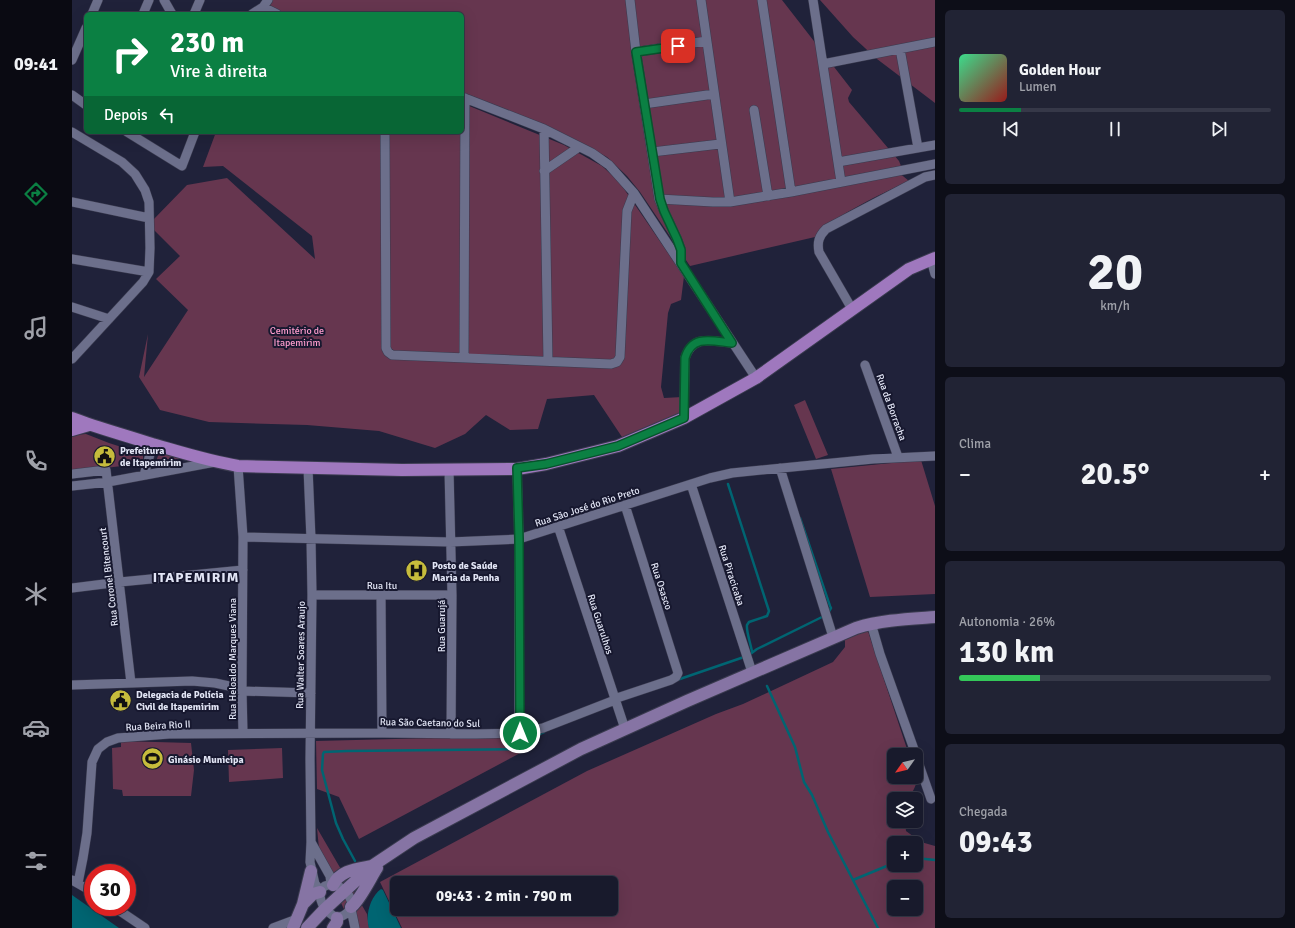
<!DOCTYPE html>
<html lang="pt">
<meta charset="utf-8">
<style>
body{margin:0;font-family:Signika,sans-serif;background:#212334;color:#f1f3f6;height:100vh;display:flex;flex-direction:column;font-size:15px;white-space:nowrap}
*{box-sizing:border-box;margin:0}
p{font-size:13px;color:#9fa1a9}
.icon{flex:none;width:22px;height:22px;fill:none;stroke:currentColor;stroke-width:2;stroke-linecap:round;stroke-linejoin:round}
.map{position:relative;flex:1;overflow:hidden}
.details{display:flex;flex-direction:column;gap:10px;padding:10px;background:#0d0e18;width:360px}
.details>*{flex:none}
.top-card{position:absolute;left:12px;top:12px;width:380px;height:122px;border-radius:6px;box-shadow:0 4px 16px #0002,0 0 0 1px #363848;background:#0b8043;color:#fff;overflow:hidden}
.needle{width:26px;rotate:236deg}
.controls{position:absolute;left:815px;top:748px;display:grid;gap:8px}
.controls a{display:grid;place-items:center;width:36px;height:36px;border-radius:6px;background:#181a2c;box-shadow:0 4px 16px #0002,0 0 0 1px #363848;font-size:20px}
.speed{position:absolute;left:12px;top:864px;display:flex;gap:8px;font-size:20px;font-weight:700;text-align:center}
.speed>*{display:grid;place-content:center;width:52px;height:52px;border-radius:50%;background:#181a2c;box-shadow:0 4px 16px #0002,0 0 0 1px #363848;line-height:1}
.speed .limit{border:6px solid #d22;background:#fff;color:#111}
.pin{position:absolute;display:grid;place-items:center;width:34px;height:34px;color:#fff;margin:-17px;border-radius:8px;box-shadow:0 2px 6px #0006}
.me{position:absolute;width:44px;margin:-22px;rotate:0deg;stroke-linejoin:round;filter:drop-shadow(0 0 3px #0008)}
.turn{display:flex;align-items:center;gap:14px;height:84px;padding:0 20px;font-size:18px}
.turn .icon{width:52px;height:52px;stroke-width:2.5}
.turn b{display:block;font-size:28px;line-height:34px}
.then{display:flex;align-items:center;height:38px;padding:0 20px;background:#0003;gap:8px;font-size:15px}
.big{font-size:30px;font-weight:700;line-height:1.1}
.details .tile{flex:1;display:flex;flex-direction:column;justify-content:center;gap:6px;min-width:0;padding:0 14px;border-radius:6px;background:#212334}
.details .dial{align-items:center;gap:0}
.dial b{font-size:52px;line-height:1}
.song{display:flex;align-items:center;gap:12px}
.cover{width:48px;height:48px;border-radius:6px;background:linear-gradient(135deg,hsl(150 70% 55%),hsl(0 70% 35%))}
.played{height:4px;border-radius:2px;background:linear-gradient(90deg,#0b8043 20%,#363848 20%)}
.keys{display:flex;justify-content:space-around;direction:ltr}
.heat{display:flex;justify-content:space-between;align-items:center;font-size:22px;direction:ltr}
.charge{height:6px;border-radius:3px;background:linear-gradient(90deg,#34c759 26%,#363848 0)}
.trip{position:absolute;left:318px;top:876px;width:228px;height:40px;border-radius:6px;background:#181a2c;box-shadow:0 4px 16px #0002,0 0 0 1px #363848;font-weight:700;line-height:40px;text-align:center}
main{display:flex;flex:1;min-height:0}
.dock{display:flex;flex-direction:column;width:72px;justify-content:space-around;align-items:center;background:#0a0a12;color:#9fa1a9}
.dock .icon{width:28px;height:28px}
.dock .on{color:#0b8043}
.dock b{font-size:18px;color:#f1f3f6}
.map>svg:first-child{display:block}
</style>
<main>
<nav class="dock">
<b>09:41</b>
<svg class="icon on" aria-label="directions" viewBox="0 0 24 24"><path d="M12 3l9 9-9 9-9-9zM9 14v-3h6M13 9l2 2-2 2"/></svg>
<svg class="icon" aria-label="music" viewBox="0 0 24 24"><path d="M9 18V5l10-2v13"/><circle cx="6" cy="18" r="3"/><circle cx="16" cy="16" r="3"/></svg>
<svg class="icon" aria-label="phone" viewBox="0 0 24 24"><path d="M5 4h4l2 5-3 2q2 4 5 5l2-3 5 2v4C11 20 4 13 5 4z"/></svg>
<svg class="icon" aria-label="climate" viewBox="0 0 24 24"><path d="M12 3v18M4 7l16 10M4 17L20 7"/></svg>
<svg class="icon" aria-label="car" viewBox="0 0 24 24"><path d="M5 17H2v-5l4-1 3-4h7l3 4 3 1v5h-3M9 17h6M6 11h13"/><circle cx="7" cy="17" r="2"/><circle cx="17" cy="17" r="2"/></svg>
<svg class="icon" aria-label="filters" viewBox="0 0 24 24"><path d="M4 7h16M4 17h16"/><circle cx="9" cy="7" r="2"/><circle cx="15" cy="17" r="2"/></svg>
</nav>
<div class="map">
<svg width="863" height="928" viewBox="0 0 863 928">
<rect width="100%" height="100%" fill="#20223a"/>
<path fill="#66364f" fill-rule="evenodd" d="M190 0H710L780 90 776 98 777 102 827 161 829 166 826 172 837 181C807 195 765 214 743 237L618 266 568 192 555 176 535 157 509 143 390 94V14H210L192 3Z
M748 0H863V103L805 59 781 37Z
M390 103 492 145 530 166 543 178 550 186 612 276 609 300 599 304 596 313 589 387 592 398 610 397 607 418 552 440 522 395 475 399 466 429 438 430 414 415 393 434 363 448 307 431 235 425 137 422 88 410 67 377 76 334 72 377 116 310 84 279 108 256 82 230 81 220 115 185 155 178 243 259 240 236 151 166 131 167 144 132H390Z
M733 400 756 455 744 459 722 405Z
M14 434 37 443 71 454V461L65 464 58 465 0 472V435Z
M87 453 109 458 108 462 82 467Z
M849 460 863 506V594L798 597 759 469Z
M796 631 837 755H822V777H844C846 785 840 792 836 799H822V821H833L834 831 849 842 863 846V928H330L308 882 515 771 644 714 671 704 761 662 773 647V633ZM822 843H844V865H822ZM325 883H539V909H325ZM822 887H844V909H822Z
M463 726 464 734 461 737 460 746 454 750 287 839 267 797 245 789 244 741 362 738 447 732Z
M49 741 119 743 122 770 119 796H51L50 790 41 789 40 748 49 747Z
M210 748 211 778 157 782 156 750Z
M245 828 295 914 297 928H281L248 859Z"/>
<path fill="#006572" d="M309 889 311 890 329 928H297C293 916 298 897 309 889Z
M0 895 47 928H0Z"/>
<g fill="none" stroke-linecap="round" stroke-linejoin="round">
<path stroke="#006572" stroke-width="2.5" d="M656 484 697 611 695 616 677 622 675 625C674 632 679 644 680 652
M728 518 758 606 759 608 756 613
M677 655 685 649 752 616
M605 680 672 657
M695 686 723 747 732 782 740 795 756 832 806 928
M844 858 863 860
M283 861 271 839 264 823 250 770 251 754 252 752 275 751 457 749 460 745 461 737 472 732
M781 880 822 863"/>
<defs>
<path id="minor" d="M92 0 100 14
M558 0 564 52 587 199 592 211 605 239 609 250V263
M629 0 658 202
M690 0 719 192
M741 0 769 182
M191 7 205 14
M20 14 26 0
M71 14 77 0
M122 14 128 0
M180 14 191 7 196 0
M828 49 846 148
M564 52 634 41
M0 60 14 28
M751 64 863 42
M0 95 14 105
M390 97 472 129 520 153 537 165 562 193 684 378
M572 104 642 94
M682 110 696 196
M472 129 476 361
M0 132 50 162 63 174 73 190 77 202 78 248 77 272 71 282 0 359
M55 132 110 166 123 132
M313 132 314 348 316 352 320 355 539 364 545 362 548 357 555 211 562 193
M580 152 648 144
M766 162 863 145
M472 171 507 147
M587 199 641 202H658L719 192 863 164
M0 202 77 218
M0 259 77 272
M859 259 863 274
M0 307 37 319
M780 309 747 252C745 242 747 236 754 229L853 177 863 175
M392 358 393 98
M793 365 826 457
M612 418 613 358C621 334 640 341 660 343
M166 466 171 537 170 691 171 733
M236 468 239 539 240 595 238 759 239 842 238 862 243 884 248 890
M708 468 761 637
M445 469 447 539V733
M377 470 380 595 379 734
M0 474 34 470 59 683
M72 475 81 444
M619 484 680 672
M0 486 36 482 143 462
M486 526 553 729
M171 537 378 542 447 539 638 478 660 473 801 459 863 456
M0 588 48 582 171 570
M240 595H380
M309 596 310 733
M799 623 808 654 844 755
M0 685 120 681 143 683 157 686 170 691 239 693
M542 699 599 680 604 677 606 673 553 505
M844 756 859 799
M239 842 258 876 259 884
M0 880 21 892
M6 883 11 858 15 833 20 762 26 749 35 742 46 738 97 734 310 733 404 734 447 733 471 728 543 700
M259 884C279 888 290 911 265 918 254 912 247 904 248 890L253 886Z
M42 907 73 928
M279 909 283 928
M201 928 225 919"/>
<path id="secondary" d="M261 885C268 870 285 869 300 866
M232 903 241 894 248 892
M279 907C287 902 299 877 305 868
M221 928 231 904 239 871
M235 928 253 909 300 866 342 838 509 749 615 701 784 628C810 620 836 619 863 617
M261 928 265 922V918"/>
<path id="primary" d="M0 418C26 428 53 435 80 444 108 452 136 461 166 466L330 470 445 469 474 464 546 446 612 418 684 378 837 269 863 258
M0 430 17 425"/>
</defs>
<use href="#minor" stroke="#3a3b4f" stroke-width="10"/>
<use href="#secondary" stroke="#3a3b4f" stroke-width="14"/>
<use href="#primary" stroke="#3a3b4f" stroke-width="14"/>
<use href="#minor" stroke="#6c6f8b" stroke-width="9"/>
<use href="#secondary" stroke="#8674a4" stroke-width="12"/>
<use href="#primary" stroke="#9f78be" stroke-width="12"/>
</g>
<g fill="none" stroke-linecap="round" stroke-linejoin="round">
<defs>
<path id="route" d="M448 733 447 539 445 468 474 464 546 446 612 418 613 358C620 334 640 341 660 343L609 263V250L605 239 592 211 588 199 564 52 606 46"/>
</defs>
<use href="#route" stroke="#07532c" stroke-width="10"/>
<use href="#route" stroke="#0b8043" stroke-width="7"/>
</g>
<defs>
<symbol id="civic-disc" viewBox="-11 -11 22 22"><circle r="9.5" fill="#c6bc3c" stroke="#17182f"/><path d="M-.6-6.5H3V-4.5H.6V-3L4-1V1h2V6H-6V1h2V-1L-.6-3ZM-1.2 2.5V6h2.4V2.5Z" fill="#111"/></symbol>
<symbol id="hospital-disc" viewBox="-11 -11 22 22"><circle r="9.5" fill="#c6bc3c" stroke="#17182f"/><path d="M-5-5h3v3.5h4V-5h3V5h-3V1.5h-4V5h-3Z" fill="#111"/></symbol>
<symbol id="stadium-disc" viewBox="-11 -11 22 22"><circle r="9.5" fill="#c6bc3c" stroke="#17182f"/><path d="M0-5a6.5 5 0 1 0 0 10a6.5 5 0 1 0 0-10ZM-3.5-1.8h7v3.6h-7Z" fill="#111"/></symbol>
</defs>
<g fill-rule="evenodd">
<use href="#civic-disc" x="20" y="444" width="25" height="25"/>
<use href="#hospital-disc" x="332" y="558" width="25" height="25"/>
<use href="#civic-disc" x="36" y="688" width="25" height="25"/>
<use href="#stadium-disc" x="68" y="746" width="25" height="25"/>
</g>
<g text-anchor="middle" stroke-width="4" stroke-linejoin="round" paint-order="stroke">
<g font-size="10" fill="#fe9ccd" stroke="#17182f">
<text x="225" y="334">Cemitério de<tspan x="225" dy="12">Itapemirim</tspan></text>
</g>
<g font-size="10" fill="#e2e5f5" stroke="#17182f">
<text transform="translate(820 407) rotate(70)" y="4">Rua da Borracha</text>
<text transform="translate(515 506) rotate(-18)" y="4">Rua São José do Rio Preto</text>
<text transform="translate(660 575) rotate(72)" y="4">Rua Piracicaba</text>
<text transform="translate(36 577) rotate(-97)" y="4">Rua Coronel Bitencourt</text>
<text x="310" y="589">Rua Itu</text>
<text transform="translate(590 586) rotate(72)" y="4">Rua Osasco</text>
<text transform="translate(529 624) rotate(72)" y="4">Rua Guarulhos</text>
<text transform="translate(369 626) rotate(-90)" y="4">Rua Guarujá</text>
<text transform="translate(228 655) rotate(-89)" y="4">Rua Walter Soares Araujo</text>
<text transform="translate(160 659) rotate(-90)" y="4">Rua Heloaldo Marques Viana</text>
<text transform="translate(358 722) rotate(1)" y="4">Rua São Caetano do Sul</text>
<text transform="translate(86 725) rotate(-3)" y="4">Rua Beira Rio II</text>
</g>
<g font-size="10" font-weight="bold" fill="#e2e5f5" stroke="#17182f" text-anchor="start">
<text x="48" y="454">Prefeitura<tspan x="48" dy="12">de Itapemirim</tspan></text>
<text x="360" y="569">Posto de Saúde<tspan x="360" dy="12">Maria da Penha</tspan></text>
<text x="64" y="698">Delegacia de Polícia<tspan x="64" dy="12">Civil de Itapemirim</tspan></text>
<text x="96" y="763">Ginásio Municipa</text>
</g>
<g font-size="14" font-weight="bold" letter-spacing="1" fill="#e2e5f5" stroke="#17182f">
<text x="124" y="582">ITAPEMIRIM</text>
</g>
</g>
</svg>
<div class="controls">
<a><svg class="needle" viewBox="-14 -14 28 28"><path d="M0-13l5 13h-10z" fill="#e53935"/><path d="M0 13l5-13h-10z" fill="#9fa1a9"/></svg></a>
<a><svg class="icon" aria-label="layers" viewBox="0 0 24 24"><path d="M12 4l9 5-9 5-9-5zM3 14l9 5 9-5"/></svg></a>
<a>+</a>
<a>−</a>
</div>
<div class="speed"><div class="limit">30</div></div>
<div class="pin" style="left:606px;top:46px;background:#d93025"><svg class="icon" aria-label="arrive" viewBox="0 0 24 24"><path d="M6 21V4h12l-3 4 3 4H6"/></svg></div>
<svg class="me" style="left:448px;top:733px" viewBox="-20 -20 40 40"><circle r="17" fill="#0b8043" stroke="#fff" stroke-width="3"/><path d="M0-11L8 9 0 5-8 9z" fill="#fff"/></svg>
<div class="trip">09:43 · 2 min · 790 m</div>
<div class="top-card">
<div class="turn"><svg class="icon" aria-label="right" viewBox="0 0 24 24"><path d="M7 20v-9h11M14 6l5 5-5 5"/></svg><div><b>230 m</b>Vire à direita</div></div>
<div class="then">Depois<svg class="icon" aria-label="left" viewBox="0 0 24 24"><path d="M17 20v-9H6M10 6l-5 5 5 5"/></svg></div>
</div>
</div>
<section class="details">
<div class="tile">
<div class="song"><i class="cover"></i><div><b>Golden Hour</b><p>Lumen</p></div></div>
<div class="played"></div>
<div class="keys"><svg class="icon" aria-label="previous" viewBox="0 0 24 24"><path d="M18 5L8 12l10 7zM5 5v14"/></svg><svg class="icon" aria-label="pause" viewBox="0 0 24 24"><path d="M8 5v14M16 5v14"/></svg><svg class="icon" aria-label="next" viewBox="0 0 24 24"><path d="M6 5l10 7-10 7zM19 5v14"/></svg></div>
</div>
<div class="tile dial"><b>20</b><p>km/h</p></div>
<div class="tile"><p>Clima</p>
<div class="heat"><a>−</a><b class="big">20.5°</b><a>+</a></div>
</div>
<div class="tile"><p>Autonomia · 26%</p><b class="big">130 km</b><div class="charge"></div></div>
<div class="tile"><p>Chegada</p><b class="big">09:43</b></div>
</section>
</main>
